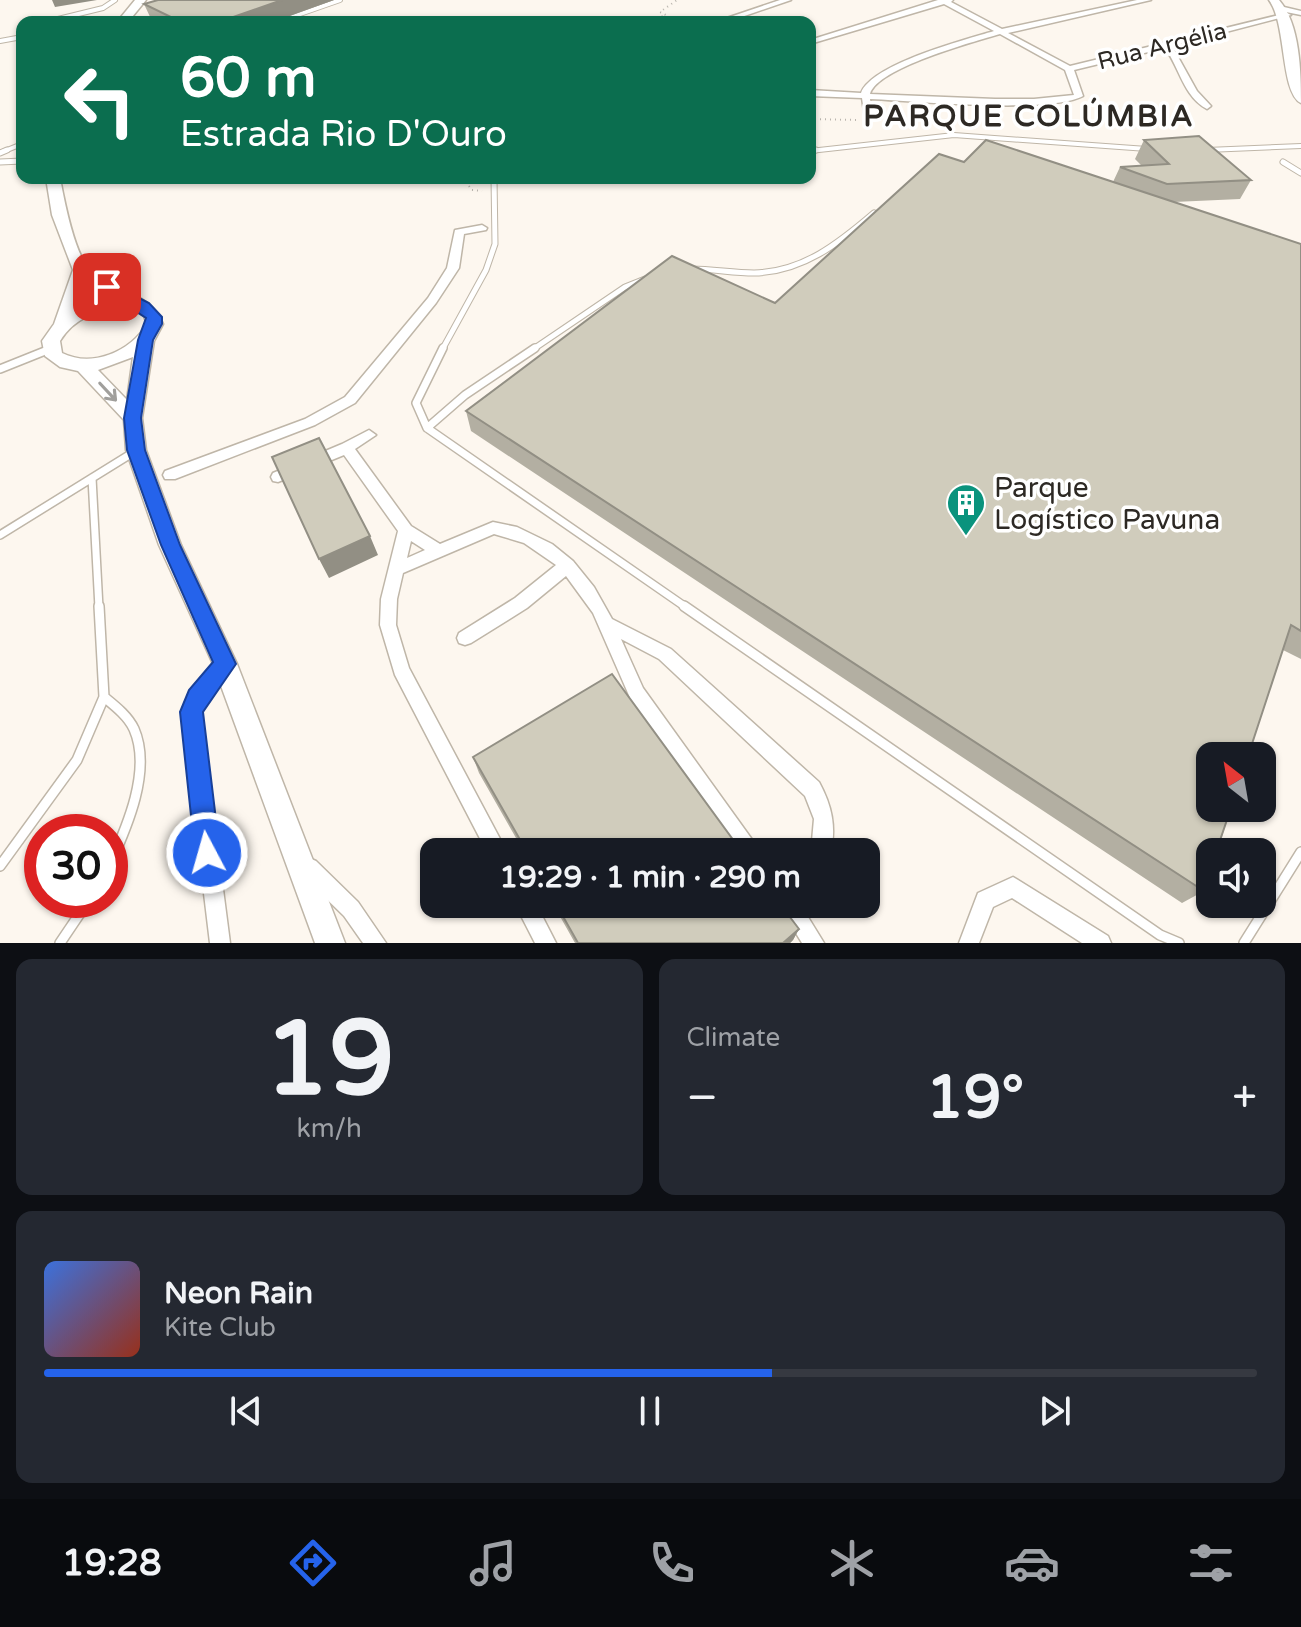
<!DOCTYPE html>
<meta charset="utf-8">
<style>
body{margin:0;font-family:"Varela Round",sans-serif;background:#242831;color:#f1f3f6;height:100vh;display:flex;flex-direction:column;font-size:30px;white-space:nowrap}
*{box-sizing:border-box;margin:0}
p{font-size:26px;color:#9ea1a6}
.icon{flex:none;width:44px;height:44px;fill:none;stroke:currentColor;stroke-width:2;stroke-linecap:round;stroke-linejoin:round}
.map{position:relative;height:943px;overflow:hidden}
.panel{display:flex;flex-direction:column;gap:16px;padding:16px;background:#0d0f14;flex:1}
.panel>*{flex:none}
.guide{position:absolute;left:16px;top:16px;width:800px;height:168px;border-radius:16px;box-shadow:0 2px 6px #0004;background:#0b6e4f;color:#fff;overflow:hidden}
.needle{width:52px;rotate:329deg}
.fabs{position:absolute;left:1196px;top:742px;display:grid;gap:16px}
.fabs a{display:grid;place-items:center;width:80px;height:80px;border-radius:16px;background:#171b24;box-shadow:0 2px 6px #0004;font-size:40px}
.speed{position:absolute;left:24px;top:814px;display:flex;gap:16px;font-size:40px;font-weight:700;text-align:center}
.speed>*{display:grid;place-content:center;width:104px;height:104px;border-radius:50%;background:#171b24;box-shadow:0 2px 6px #0004;line-height:1}
.speed .limit{border:12px solid #d22;background:#fff;color:#111}
.pin{position:absolute;display:grid;place-items:center;width:68px;height:68px;color:#fff;margin:-34px;border-radius:16px;box-shadow:0 4px 12px #0006}
.me{position:absolute;width:88px;margin:-44px;rotate:354deg;stroke-linejoin:round;filter:drop-shadow(0 0 6px #0008)}
.turn{display:flex;align-items:center;gap:28px;height:168px;padding:0 32px;font-size:36px}
.turn .icon{width:104px;height:104px;stroke-width:2.5}
.turn b{display:block;font-size:56px;line-height:68px}
.big{font-size:60px;font-weight:800;line-height:1.1}
.panel .tile{flex:1;display:flex;flex-direction:column;justify-content:center;gap:12px;min-width:0;padding:0 28px;border-radius:16px;background:#242831}
.panel .dial{align-items:center;gap:0}
.dial b{font-size:104px;line-height:1}
.song{display:flex;align-items:center;gap:24px}
.cover{width:96px;height:96px;border-radius:12px;background:linear-gradient(135deg,hsl(220 70% 55%),hsl(10 70% 35%))}
.played{height:8px;border-radius:4px;background:linear-gradient(90deg,#2563eb 60%,#363941 60%)}
.keys{display:flex;justify-content:space-around;direction:ltr}
.heat{display:flex;justify-content:space-between;align-items:center;font-size:44px;direction:ltr}
.panel .tiles{flex:1;display:grid;gap:16px;grid-template-columns:1fr 1fr}
.tile:last-child{grid-column:span 2}
.trip{position:absolute;left:420px;top:838px;width:460px;height:80px;border-radius:16px;background:#171b24;box-shadow:0 2px 6px #0004;font-weight:800;line-height:80px;text-align:center}
.menu{display:flex;height:128px;justify-content:space-around;align-items:center;background:#090b0e;color:#9ea1a6}
.menu .icon{width:56px;height:56px}
.menu .selected{color:#2563eb}
.menu b{font-size:36px;color:#f1f3f6}
.map>svg:first-child{display:block}
</style>
<div class="map">
<svg width="1301" height="943" viewBox="0 0 1301 943">
<rect width="100%" height="100%" fill="#fdf7ef"/>
<g fill="none" stroke-linecap="round" stroke-linejoin="round">
<defs>
<path id="lane-far3" d="M58 19 103 8 115 0
M277 22 340 0
M0 41 22 37
M1207 150 1301 146
M810 151 954 135 1147 149
M2 152 22 144"/>
<path id="lane-far2" d="M810 151 816 150
M0 153 7 150
M0 162 22 161
M1283 162 1301 173
M692 269C713 269 733 273 754 273 803 272 839 243 874 213
M442 350 486 270 495 244 494 178
M532 350 625 287 645 279"/>
<path id="lane-far1" d="M535 348 465 395 427 428 687 608
M0 369 50 349
M427 428 416 403 443 348
M92 478 99 608
M0 535 134 452"/>
<path id="lane" d="M684 606 1160 935 1179 943
M104 697C115 706 128 716 134 729 152 770 127 827 110 864
M0 866 77 760 104 697 99 606
M60 943 89 900
M1244 943 1301 852"/>
<path id="street" d="M780 0H791L727 22H715Z
M938 0H953L951 2 1002 29 1137 0H1151L1008 33 1070 66 1287 13 1291 15 1172 46 1197 91 1211 106 1207 109C1183 96 1180 68 1165 48L1074 70 1083 96C1050 114 914 101 870 99L873 118 869 121 865 118 862 98 810 96V90L861 93C872 64 964 40 994 31L944 4 810 44V40ZM1000 34 1065 70 1074 95 1034 99H995L870 94C877 68 973 42 1000 34Z
M1284 7 1301 11V15L1281 11 1280 9Z
M645 19 651 22H642Z
M482 225 487 228 486 230 464 234 459 268 436 303 355 403 315 425 175 479H165L163 475 165 471 305 419 345 397 428 298 447 268 455 230Z
M369 430 376 435 355 449 411 526 440 544 493 522 517 527 552 544 573 561 594 587 612 619 671 649 819 782C832 806 836 826 831 852H811L814 819 805 796 659 659 621 639 643 688 761 852H739L631 700 593 613 566 576 527 608 471 643 465 645 459 643 457 638 459 633 515 598 556 565 524 543 494 534 403 573 397 599 396 625 409 668 507 852H487L395 675 380 625 381 599 398 531 344 455 278 482 273 481 271 477 273 473 342 444ZM411 541 425 550 407 558Z
M225 656 231 659 233 664 203 703 200 712 230 943H210L182 712 191 692 219 659Z
M309 858 316 861 358 902 386 943H363L344 916 302 875 299 868 302 861Z
M1013 877 1108 936 1111 943H1082L1012 898 993 907 979 943H959L978 893Z
M515 904H536L556 943H535Z
M778 904H800L824 943H802Z"/>
<path id="secondary" d="M135 0H146L128 22H117Z
M1269 0H1279C1300 24 1301 72 1301 103 1280 92 1287 24 1269 0Z
M46 178H60C64 199 74 253 89 268 112 291 151 292 163 324L154 341 142 418 146 450 181 545 237 664 345 943H315L213 664 159 545 126 450 124 420 78 371 60 367 45 356 42 341 54 324 73 270 52 215ZM86 280 115 298 76 308ZM131 308 143 314 147 324C130 352 92 368 62 353L60 341C75 316 103 308 131 308ZM133 357 127 400 98 370Z"/>
</defs>
<use href="#lane-far3" stroke="#bfb6a8" stroke-width="6"/>
<use href="#lane-far2" stroke="#bfb6a8" stroke-width="7"/>
<use href="#lane-far1" stroke="#bfb6a8" stroke-width="10"/>
<use href="#lane" stroke="#bfb6a8" stroke-width="12"/>
<use href="#street" stroke="#bfb6a8" stroke-width="3"/>
<use href="#secondary" stroke="#bfb6a8" stroke-width="3"/>
<path stroke="#bab5ae" stroke-width="2" stroke-dasharray="1 4" stroke-linecap="butt" d="M657 18 666 15 660 12 677 0
M588 22 620 17 633 20
M810 119 858 120
M463 178 472 190 482 191"/>
<use href="#lane-far3" stroke="#fff" stroke-width="4"/>
<use href="#lane-far2" stroke="#fff" stroke-width="5"/>
<use href="#lane-far1" stroke="#fff" stroke-width="7"/>
<use href="#lane" stroke="#fff" stroke-width="9"/>
<use href="#street" fill="#fff" fill-rule="evenodd"/>
<use href="#secondary" fill="#fff" fill-rule="evenodd"/>
</g>
<path fill="#b3afa2" d="M334 0 273 22H154L152 21 144 4Z
M1144 140 1251 180 1240 199 1174 202 1301 244V659L1283 650 1204 891 1182 903 471 431 466 411 775 303 964 162 1113 182 1120 167 1142 166 1135 159Z
M473 757 742 852H524L479 773Z
M553 904H780L799 929 793 940 790 943H575Z"/>
<path fill="#928f84" d="M52 0H97L55 7Z
M282 0H334L273 22H219Z
M370 536 378 555 329 578 319 559Z
M799 929 793 940 790 943H783Z"/>
<path fill="#d0ccbc" stroke="#928f84" stroke-width="2" d="M158 0H282L219 22H181L144 4Z
M1199 136 1251 180 1167 184 1120 167 1169 164 1144 140Z
M986 140 1301 244V631L1291 625 1248 756H1210V808H1231L1216 852H1210V871L1204 891 466 411 672 256 775 303 939 154 964 162Z
M319 438 370 536 319 559 272 457Z
M612 674 742 852H527L473 757Z
M556 904H780L799 929 783 943H578Z"/>
<defs><path id="oneway-shaft" d="M-6 0H5M1.5-3L5.5 0L1.5 3" fill="none" stroke-width="1.6" stroke-linecap="round" stroke-linejoin="round" transform="scale(2)"/></defs>
<use stroke="#a09f9c" href="#oneway-shaft" transform="translate(108 392) rotate(47)"/>
<path fill="#2563eb" stroke="#184099" stroke-width="2" d="M102 284H112L149 303 162 317V324L153 340 141 418 145 450 180 545 236 664 203 712 220 853 216 862 207 866 198 862 195 853 180 712 189 690 213 662 161 545 127 450 124 418 138 340 146 318 102 290Z"/>
<defs>
<symbol id="building-pin" viewBox="-11 -11 22 30"><path d="M0 17L-7.5 6A9.5 9.5 0 1 1 7.5 6Z" fill="#0a937d" stroke="#fff"/><path d="M-4-6H4V6H1V3H-1V6H-4ZM-2.5-4.3h1.7v1.8h-1.7ZM.8-4.3h1.7v1.8H.8ZM-2.5-1h1.7V.8h-1.7ZM.8-1h1.7V.8H.8Z" fill="#fff"/></symbol>
</defs>
<g fill-rule="evenodd">
<use href="#building-pin" x="944" y="481" width="44" height="60"/>
</g>
<g text-anchor="middle" stroke-width="7" stroke-linejoin="round" paint-order="stroke">
<g font-size="24" fill="#2d2924" stroke="#fff">
<text transform="translate(1162 46) rotate(-14)" y="8">Rua Argélia</text>
</g>
<g font-size="28" fill="#2d2924" stroke="#fff" text-anchor="start">
<text x="994" y="497">Parque<tspan x="994" dy="32">Logístico Pavuna</tspan></text>
</g>
<g font-size="30" font-weight="bold" letter-spacing="2" fill="#2d2924" stroke="#fff">
<text x="1029" y="126">PARQUE COLÚMBIA</text>
</g>
</g>
</svg>
<div class="fabs">
<a><svg class="needle" viewBox="-14 -14 28 28"><path d="M0-13l5 13h-10z" fill="#e53935"/><path d="M0 13l5-13h-10z" fill="#9ea1a6"/></svg></a>
<a><svg class="icon" aria-label="sound" viewBox="0 0 24 24"><path d="M4 9h4l5-4v14l-5-4H4zM17 9q2 3 0 6"/></svg></a>
</div>
<div class="speed"><div class="limit">30</div></div>
<div class="pin" style="left:107px;top:287px;background:#d93025"><svg class="icon" aria-label="arrive" viewBox="0 0 24 24"><path d="M6 21V4h12l-3 4 3 4H6"/></svg></div>
<svg class="me" style="left:207px;top:853px" viewBox="-20 -20 40 40"><circle r="17" fill="#2563eb" stroke="#fff" stroke-width="3"/><path d="M0-11L8 9 0 5-8 9z" fill="#fff"/></svg>
<div class="trip">19:29 · 1 min · 290 m</div>
<div class="guide">
<div class="turn"><svg class="icon" aria-label="left" viewBox="0 0 24 24"><path d="M17 20v-9H6M10 6l-5 5 5 5"/></svg><div><b>60 m</b>Estrada Rio D'Ouro</div></div>
</div>
</div>
<section class="panel">
<div class="tiles">
<div class="tile dial"><b>19</b><p>km/h</p></div>
<div class="tile"><p>Climate</p>
<div class="heat"><a>−</a><b class="big">19°</b><a>+</a></div>
</div>
<div class="tile">
<div class="song"><i class="cover"></i><div><b>Neon Rain</b><p>Kite Club</p></div></div>
<div class="played"></div>
<div class="keys"><svg class="icon" aria-label="previous" viewBox="0 0 24 24"><path d="M18 5L8 12l10 7zM5 5v14"/></svg><svg class="icon" aria-label="pause" viewBox="0 0 24 24"><path d="M8 5v14M16 5v14"/></svg><svg class="icon" aria-label="next" viewBox="0 0 24 24"><path d="M6 5l10 7-10 7zM19 5v14"/></svg></div>
</div>
</div>
</section>
<nav class="menu">
<b>19:28</b>
<svg class="icon selected" aria-label="directions" viewBox="0 0 24 24"><path d="M12 3l9 9-9 9-9-9zM9 14v-3h6M13 9l2 2-2 2"/></svg>
<svg class="icon" aria-label="music" viewBox="0 0 24 24"><path d="M9 18V5l10-2v13"/><circle cx="6" cy="18" r="3"/><circle cx="16" cy="16" r="3"/></svg>
<svg class="icon" aria-label="phone" viewBox="0 0 24 24"><path d="M5 4h4l2 5-3 2q2 4 5 5l2-3 5 2v4C11 20 4 13 5 4z"/></svg>
<svg class="icon" aria-label="climate" viewBox="0 0 24 24"><path d="M12 3v18M4 7l16 10M4 17L20 7"/></svg>
<svg class="icon" aria-label="car" viewBox="0 0 24 24"><path d="M5 17H2v-5l4-1 3-4h7l3 4 3 1v5h-3M9 17h6M6 11h13"/><circle cx="7" cy="17" r="2"/><circle cx="17" cy="17" r="2"/></svg>
<svg class="icon" aria-label="filters" viewBox="0 0 24 24"><path d="M4 7h16M4 17h16"/><circle cx="9" cy="7" r="2"/><circle cx="15" cy="17" r="2"/></svg>
</nav>
